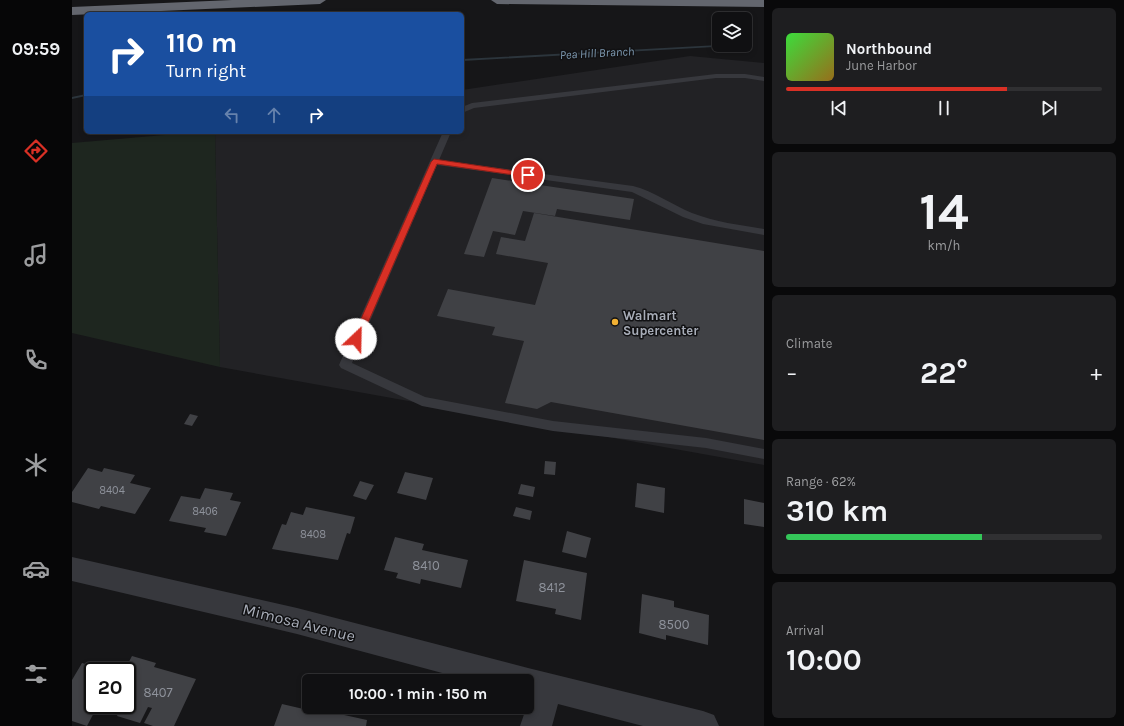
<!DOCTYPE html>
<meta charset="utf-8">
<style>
body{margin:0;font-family:Karla,sans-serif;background:#1e1e20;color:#f1f3f6;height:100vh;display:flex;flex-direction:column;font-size:15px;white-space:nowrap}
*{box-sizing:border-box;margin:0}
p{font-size:13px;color:#9c9d9f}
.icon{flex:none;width:22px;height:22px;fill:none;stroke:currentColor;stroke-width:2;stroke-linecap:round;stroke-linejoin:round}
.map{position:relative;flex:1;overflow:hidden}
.details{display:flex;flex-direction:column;gap:8px;padding:8px;background:#09090a;width:360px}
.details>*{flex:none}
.banner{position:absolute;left:12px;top:12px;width:380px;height:122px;border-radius:6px;box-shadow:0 2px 6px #0003,0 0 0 1px #303032;background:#1a4fa0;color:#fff;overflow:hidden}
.tools{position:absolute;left:640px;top:12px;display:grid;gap:8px}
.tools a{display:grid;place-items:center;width:40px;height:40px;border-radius:6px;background:#101012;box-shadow:0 2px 6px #0003,0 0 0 1px #303032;font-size:20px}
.speed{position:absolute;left:12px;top:662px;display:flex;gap:8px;font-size:20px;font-weight:700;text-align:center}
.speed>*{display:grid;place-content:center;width:52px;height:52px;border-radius:50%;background:#101012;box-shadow:0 2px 6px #0003,0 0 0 1px #303032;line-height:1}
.speed .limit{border:2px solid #111;border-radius:6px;background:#fff;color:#111}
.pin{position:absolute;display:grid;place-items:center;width:34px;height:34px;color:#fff;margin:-17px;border:2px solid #fff;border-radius:50%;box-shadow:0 1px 4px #0007}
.me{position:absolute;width:44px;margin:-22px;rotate:24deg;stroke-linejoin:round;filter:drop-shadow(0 0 3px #0008)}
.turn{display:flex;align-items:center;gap:14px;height:84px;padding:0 16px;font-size:18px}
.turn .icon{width:52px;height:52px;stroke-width:2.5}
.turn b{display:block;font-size:28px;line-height:34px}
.lanes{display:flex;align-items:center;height:38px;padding:0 16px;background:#0003;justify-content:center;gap:20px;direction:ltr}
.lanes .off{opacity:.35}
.big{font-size:30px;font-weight:700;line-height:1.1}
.details .widget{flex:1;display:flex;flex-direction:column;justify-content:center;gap:6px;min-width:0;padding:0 14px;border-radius:6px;background:#1e1e20}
.details .dial{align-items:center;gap:0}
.dial b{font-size:52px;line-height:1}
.song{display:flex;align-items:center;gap:12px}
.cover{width:48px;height:48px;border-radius:6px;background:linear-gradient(135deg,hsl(120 70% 55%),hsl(40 70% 35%))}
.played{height:4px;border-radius:2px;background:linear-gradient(90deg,#d93025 70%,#303032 70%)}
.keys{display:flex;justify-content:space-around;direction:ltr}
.heat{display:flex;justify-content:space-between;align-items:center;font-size:22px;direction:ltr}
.charge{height:6px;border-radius:3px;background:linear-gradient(90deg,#34c759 62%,#303032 0)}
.trip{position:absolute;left:230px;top:674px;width:232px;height:40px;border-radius:6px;background:#101012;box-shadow:0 2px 6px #0003,0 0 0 1px #303032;font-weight:700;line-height:40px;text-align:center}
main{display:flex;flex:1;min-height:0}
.tab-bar{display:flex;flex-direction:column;width:72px;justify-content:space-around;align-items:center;background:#060607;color:#9c9d9f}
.tab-bar .icon{width:28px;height:28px}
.tab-bar .selected{color:#d93025}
.tab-bar b{font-size:18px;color:#f1f3f6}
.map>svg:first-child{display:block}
</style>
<main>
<nav class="tab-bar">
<b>09:59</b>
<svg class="icon selected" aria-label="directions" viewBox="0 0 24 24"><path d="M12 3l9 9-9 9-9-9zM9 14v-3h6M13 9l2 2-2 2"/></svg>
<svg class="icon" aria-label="music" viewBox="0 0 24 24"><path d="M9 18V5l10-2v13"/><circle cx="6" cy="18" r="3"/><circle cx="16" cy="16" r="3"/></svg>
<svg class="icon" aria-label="phone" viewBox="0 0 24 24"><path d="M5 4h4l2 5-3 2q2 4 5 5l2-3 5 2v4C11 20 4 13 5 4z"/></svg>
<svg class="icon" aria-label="climate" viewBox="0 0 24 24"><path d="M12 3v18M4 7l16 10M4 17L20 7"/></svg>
<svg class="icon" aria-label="car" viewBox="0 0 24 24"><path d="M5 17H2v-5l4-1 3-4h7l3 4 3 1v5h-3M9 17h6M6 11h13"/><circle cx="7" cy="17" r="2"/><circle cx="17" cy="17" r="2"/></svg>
<svg class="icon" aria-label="filters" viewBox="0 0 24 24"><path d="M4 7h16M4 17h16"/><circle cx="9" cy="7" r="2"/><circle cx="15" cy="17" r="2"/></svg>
</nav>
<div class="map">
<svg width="692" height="726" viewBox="0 0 692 726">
<rect width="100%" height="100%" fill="#161618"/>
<path fill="#222225" d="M618 56 692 63V465L148 367 143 132H390V90Z"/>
<path fill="#1e261f" d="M127 132H143L148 367 0 333V143Z"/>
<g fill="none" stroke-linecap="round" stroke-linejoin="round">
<path fill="#2c353c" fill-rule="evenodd" d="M647 45H662L660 46 390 61V59Z
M14 94V96L0 99V97Z"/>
</g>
<path fill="#404145" d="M420 178 562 199 558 220 485 209 483 216 451 211 443 235 421 231 412 257 392 254Z
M462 213 692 251V440L479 402 465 409 433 403 452 341 420 335 423 327 365 316 376 289 463 305 476 263 424 254 429 237 453 241Z
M118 414 126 416 120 426 112 424Z
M473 461 484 462 483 475 472 474Z
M16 468 30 472 32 468 63 475 58 483 79 488 63 514 29 506 27 509 0 502V492Z
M333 472 361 478 354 500 325 493Z
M288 481 302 485 294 500 281 496Z
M565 483 593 488 592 513 563 507Z
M449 484 463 487 461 497 446 494Z
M133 488 161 493 158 500 169 502 154 536 132 532 134 528 97 521 109 496 128 499Z
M672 499 692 503V527L672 524Z
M234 507 283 517 278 534 275 533 266 560 200 549 210 524 214 525 219 512 231 515Z
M444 507 460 511 458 520 441 516Z
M495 531 519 538 514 558 490 552Z
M323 537 352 544 350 550 396 560 389 588 349 579 348 584 324 578 326 573 312 570Z
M452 560 515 573 509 620 483 614 484 609 444 601Z
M570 594 602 601V607L637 615 636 645 594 635V640L567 633Z
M60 656 84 663 82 667 124 679 102 726H81L72 723 80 708 76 707 68 723 45 716 49 708 42 705H55V671H52Z
M10 663 36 671H21V705H26L15 726 0 721V680Z
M210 704 253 714 254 711 295 720 294 726H202Z"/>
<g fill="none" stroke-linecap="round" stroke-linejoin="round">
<path fill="#37383d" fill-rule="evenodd" d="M644 74H673L692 77V81L673 78H644L402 108 390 113V107L400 103Z
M371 132H379L367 160 561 186C582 191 600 205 620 213 643 222 668 225 692 229V235L631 224 611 217 560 192 365 165 280 363 353 397 481 421 634 438 692 449V459L634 448 481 431 350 406 269 368 267 365Z"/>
<path fill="#37383d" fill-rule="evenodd" d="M0 557 225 608 456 668 631 711 642 715 647 726H571L486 704 480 726H448L458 697 455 696V681H400L225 634 0 581Z"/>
<path fill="#63666e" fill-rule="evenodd" d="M160 0H254L248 4 0 15V7Z
M419 0H692V7L425 4Z"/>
</g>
<path fill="#d93025" stroke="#8d1f18" d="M362 159 456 173 459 175 456 177 365 164 289 339 287 341H281L280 339 359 162Z"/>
<circle fill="#f2b134" stroke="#111113" stroke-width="1.5" cx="543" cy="322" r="4"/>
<g text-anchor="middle" stroke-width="3" stroke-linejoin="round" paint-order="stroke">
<g font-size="11" fill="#8e929b">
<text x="40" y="494">8404</text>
<text x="133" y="515">8406</text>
<text x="241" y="538">8408</text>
</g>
<g font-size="12" font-style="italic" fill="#7f9bb3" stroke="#111113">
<text transform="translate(525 53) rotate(-3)" y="4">Pea Hill Branch</text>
</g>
<g font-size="13" font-weight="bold" fill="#a8adb8" stroke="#111113" text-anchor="start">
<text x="551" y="320">Walmart<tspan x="551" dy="15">Supercenter</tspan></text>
</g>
<g font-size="13" fill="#8e929b">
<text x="354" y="570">8410</text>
<text x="480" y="592">8412</text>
<text x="602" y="629">8500</text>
<text x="86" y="697">8407</text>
</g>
<g font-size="16" fill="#a8adb8" stroke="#111113">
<text transform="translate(227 622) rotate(14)" y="6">Mimosa Avenue</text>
</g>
</g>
</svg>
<div class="tools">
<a><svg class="icon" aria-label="layers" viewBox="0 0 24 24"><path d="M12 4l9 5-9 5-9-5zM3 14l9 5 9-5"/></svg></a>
</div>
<div class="speed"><div class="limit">20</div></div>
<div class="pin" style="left:456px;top:175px;background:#d93025"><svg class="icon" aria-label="arrive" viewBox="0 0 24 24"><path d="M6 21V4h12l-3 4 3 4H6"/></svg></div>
<svg class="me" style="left:284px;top:339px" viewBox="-20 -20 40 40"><circle r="19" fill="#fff"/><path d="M0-13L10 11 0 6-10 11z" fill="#d93025"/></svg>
<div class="trip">10:00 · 1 min · 150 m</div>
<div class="banner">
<div class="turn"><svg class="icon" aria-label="right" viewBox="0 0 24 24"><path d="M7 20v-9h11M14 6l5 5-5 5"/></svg><div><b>110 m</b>Turn right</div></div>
<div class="lanes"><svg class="icon off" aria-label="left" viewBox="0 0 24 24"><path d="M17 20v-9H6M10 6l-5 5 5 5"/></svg><svg class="icon off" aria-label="ahead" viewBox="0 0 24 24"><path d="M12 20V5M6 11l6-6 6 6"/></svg><svg class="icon" aria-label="right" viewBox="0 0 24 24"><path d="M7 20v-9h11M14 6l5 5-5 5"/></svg></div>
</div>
</div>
<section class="details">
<div class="widget">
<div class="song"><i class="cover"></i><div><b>Northbound</b><p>June Harbor</p></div></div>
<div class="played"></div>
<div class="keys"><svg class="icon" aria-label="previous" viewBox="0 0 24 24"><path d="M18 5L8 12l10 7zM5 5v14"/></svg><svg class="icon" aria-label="pause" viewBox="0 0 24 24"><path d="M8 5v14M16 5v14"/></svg><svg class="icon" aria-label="next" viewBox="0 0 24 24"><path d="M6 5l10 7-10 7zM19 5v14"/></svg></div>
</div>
<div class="widget dial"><b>14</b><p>km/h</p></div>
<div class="widget"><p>Climate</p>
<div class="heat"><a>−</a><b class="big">22°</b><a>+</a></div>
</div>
<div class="widget"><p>Range · 62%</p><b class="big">310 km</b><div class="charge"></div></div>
<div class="widget"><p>Arrival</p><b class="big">10:00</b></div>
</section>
</main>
